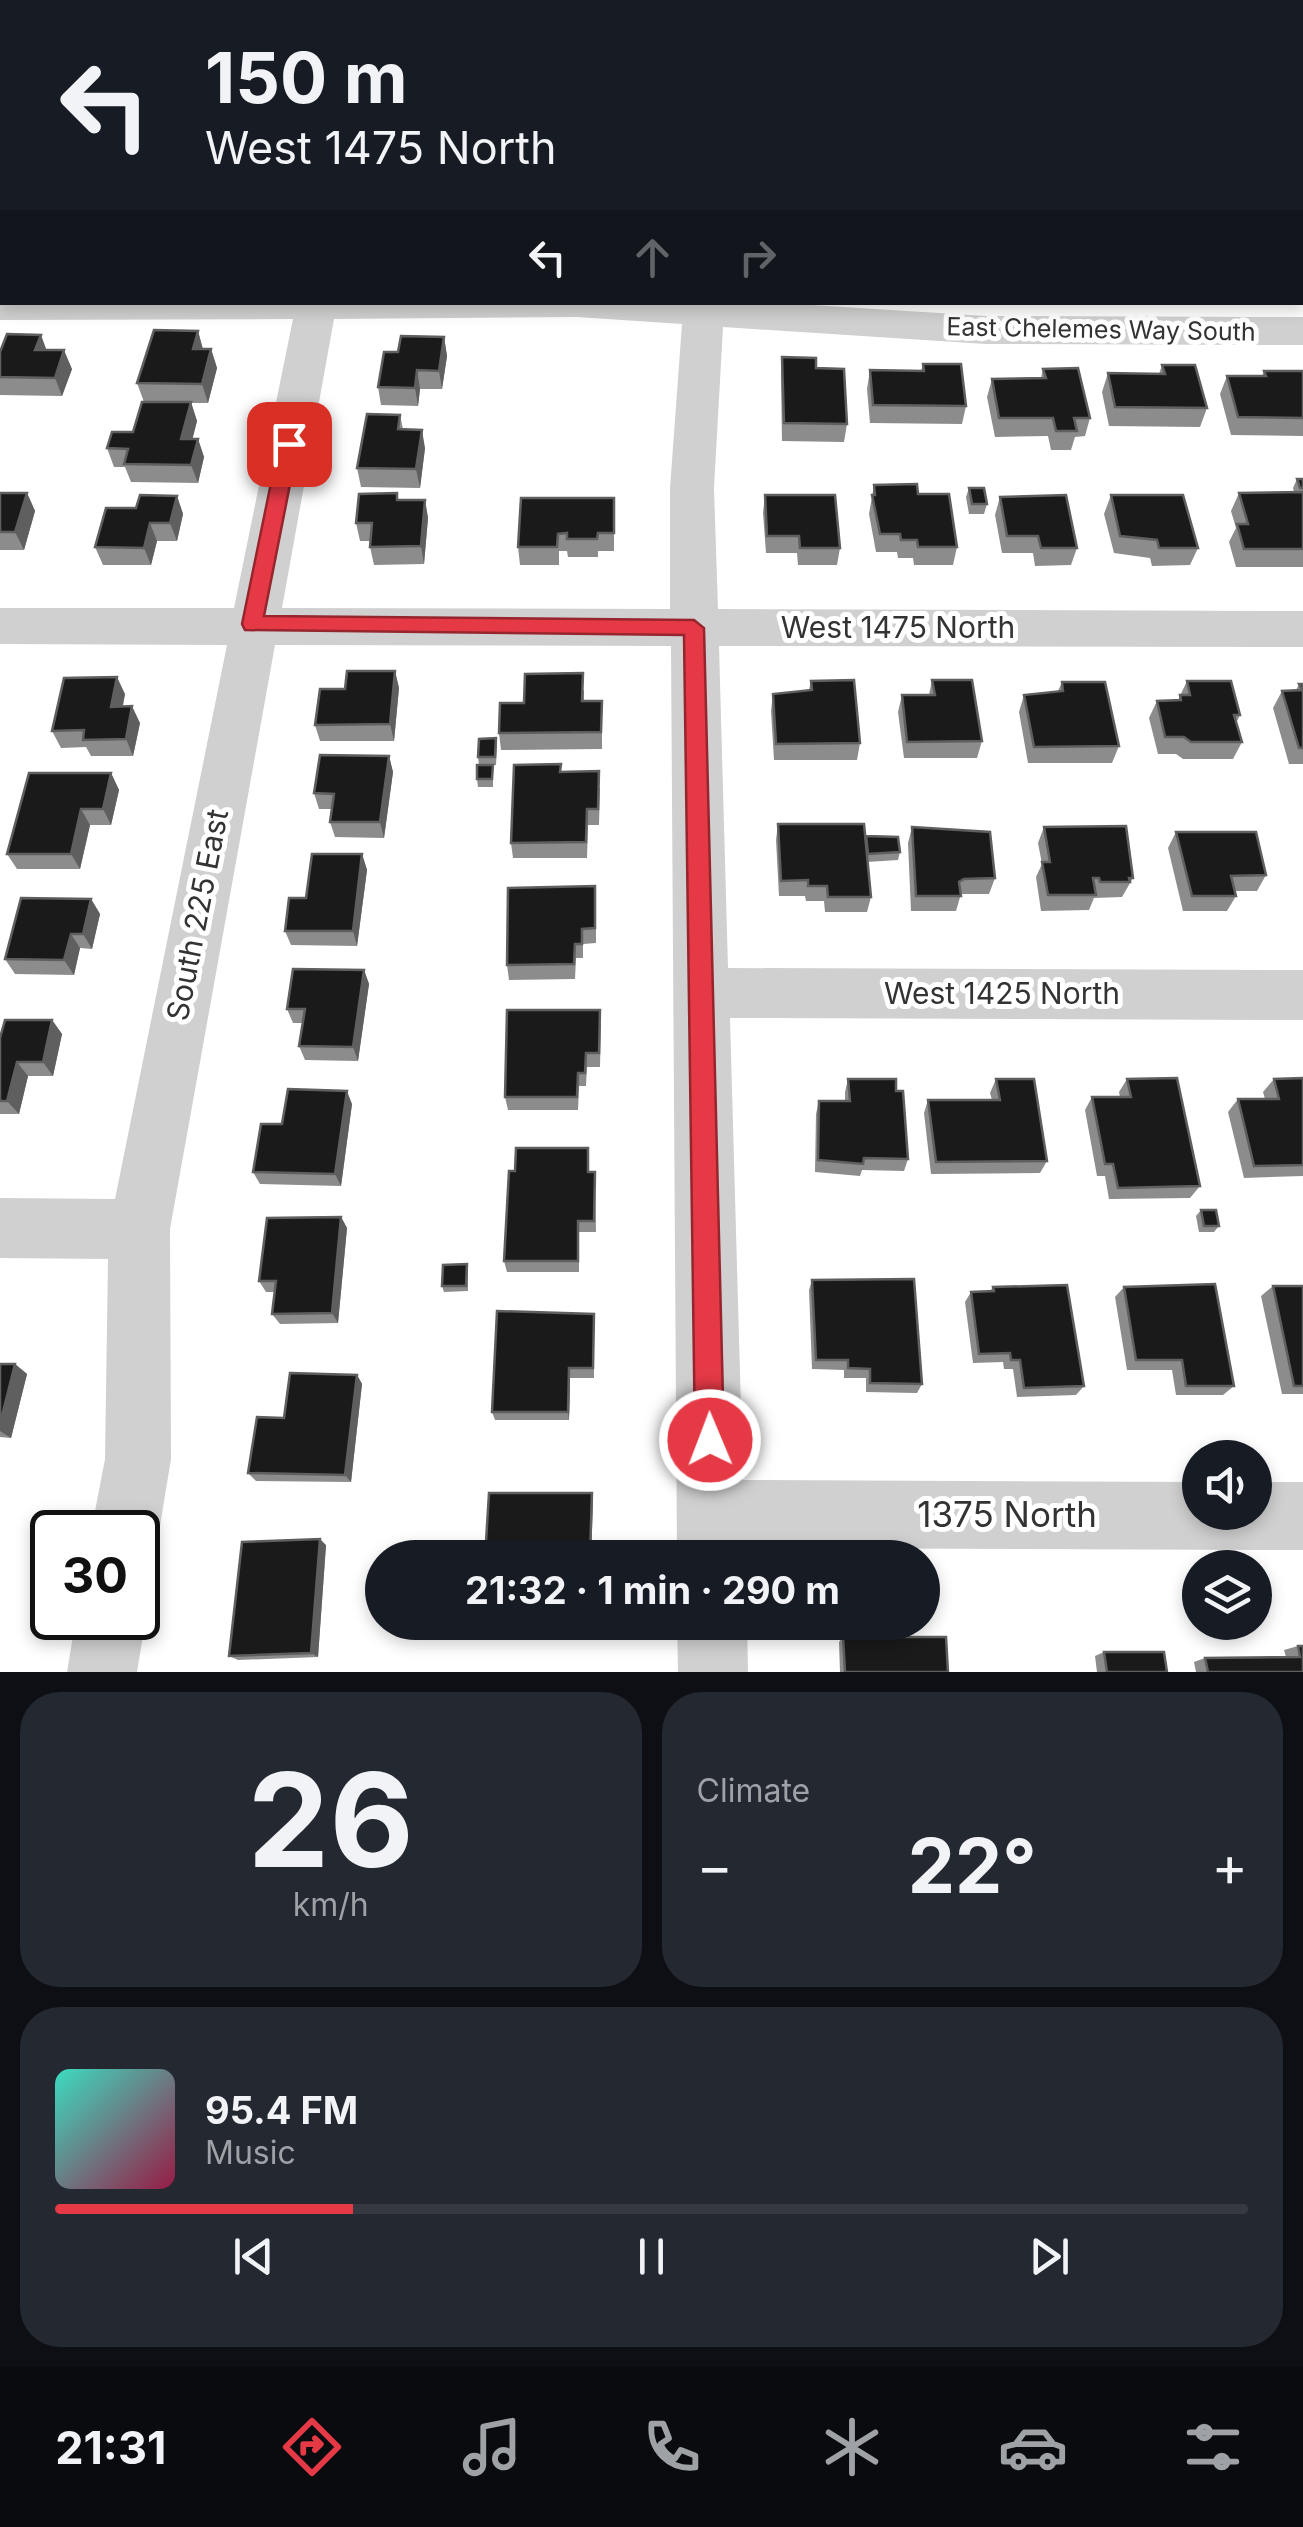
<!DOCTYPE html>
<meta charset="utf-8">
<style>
body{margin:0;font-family:Inter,sans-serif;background:#242831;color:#f1f3f6;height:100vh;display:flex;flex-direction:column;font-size:38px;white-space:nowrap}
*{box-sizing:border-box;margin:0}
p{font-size:32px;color:#9ea1a6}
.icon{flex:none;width:55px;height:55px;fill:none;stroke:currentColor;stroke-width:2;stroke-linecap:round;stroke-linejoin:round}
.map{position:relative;height:1672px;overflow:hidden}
.drawer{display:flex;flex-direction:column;gap:20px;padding:20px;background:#0d0f14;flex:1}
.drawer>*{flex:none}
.hud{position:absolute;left:0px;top:0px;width:1305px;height:305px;box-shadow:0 5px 15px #0003;background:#171b24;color:#f1f3f6;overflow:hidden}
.controls{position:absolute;left:1182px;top:1440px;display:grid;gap:20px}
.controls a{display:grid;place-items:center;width:90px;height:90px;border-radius:50%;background:#171b24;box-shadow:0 5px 15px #0003;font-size:50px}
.speed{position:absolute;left:30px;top:1510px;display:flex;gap:20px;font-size:50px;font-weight:700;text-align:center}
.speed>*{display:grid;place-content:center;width:130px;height:130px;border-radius:50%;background:#171b24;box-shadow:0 5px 15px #0003;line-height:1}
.speed .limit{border:5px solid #111;border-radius:15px;background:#fff;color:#111}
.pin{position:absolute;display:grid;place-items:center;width:85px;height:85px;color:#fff;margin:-42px;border-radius:20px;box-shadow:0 5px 15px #0006}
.me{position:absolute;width:110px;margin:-55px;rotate:359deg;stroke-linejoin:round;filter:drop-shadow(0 0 8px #0008)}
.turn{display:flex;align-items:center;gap:35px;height:210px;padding:0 40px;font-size:45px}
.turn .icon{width:130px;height:130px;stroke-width:2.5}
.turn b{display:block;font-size:70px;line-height:85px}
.lanes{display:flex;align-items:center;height:95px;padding:0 40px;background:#0003;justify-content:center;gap:50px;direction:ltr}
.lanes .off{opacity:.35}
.big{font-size:75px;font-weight:700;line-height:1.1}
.drawer .widget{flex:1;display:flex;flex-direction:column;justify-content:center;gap:15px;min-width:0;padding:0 35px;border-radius:40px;background:#242831}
.drawer .dial{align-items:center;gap:0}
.dial b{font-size:130px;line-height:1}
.song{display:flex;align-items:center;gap:30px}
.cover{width:120px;height:120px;border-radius:15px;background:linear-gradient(135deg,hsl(170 70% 55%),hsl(340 70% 35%))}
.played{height:10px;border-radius:5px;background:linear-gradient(90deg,#e63946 25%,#363941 25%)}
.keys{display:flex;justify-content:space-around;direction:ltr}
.heat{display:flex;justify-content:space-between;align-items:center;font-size:55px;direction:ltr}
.drawer .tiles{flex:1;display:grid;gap:20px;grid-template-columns:1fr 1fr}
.widget:last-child{grid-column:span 2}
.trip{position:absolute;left:365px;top:1540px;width:575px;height:100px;border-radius:50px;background:#171b24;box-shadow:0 5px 15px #0003;font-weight:700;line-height:100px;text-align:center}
.tab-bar{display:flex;height:160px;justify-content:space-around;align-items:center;background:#090b0e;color:#9ea1a6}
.tab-bar .icon{width:70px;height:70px}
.tab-bar .selected{color:#e63946}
.tab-bar b{font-size:45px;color:#f1f3f6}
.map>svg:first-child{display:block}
</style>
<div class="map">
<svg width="1303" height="1672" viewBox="0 0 1303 1672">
<rect width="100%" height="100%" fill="#fff"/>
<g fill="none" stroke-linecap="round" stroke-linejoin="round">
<path fill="#d0d0d0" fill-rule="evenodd" d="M682 0H716V2H682Z
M0 294 2 302H765L986 316 1303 317V345L986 344 723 327 714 488 718 609 1303 611V647L719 646 728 968 1303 970V1020L730 1018 743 1480 1200 1482V1512H1255V1482H1303V1550L745 1548V1558H677L671 646 275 645 170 1229 171 1459 159 1532 149 1556 138 1561V1532H91L105 1459 108 1259 0 1258V1198L115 1199 227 645 0 644V608H234L293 319 0 320ZM577 317 682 324 670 488V609L282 608 334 319Z
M138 1598 146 1618 137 1672H67L76 1618H138Z
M677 1622H747L748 1672H678Z"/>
</g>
<path fill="#8c8c8c" d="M0 0H38V2H2V24H0Z
M178 0H248L249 2H179Z
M942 0H1014V2H944Z
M198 331 203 349H211L217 368 208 403H191L197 421 192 439H198L204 457 198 483 131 482 125 467H114L107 448 133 432 144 402 137 383Z
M444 337 447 356 442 389H420L418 406 381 405 378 387 398 352Z
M47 350 72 369 62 396 0 395V352Z
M782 357 816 368 847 424 844 442 782 441 781 376Z
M923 364 966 406 962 424 870 423 867 389 870 370 921 371Z
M1162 365 1207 408 1200 427 1109 426 1102 392 1108 373 1159 374Z
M1043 369 1090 418 1085 436 1075 437 1071 450H1051L1048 436 995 437 987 397 992 379 1041 378Z
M1264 371H1303V436L1231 435 1220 394 1227 376H1262Z
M400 415 403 429 425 448 420 488 361 487 357 468Z
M1297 479H1303V567H1236L1229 542 1236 528 1231 511 1239 493 1294 492 1293 488Z
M874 485 918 494 957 547 953 565H914L913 558H898L897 552H876L869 514Z
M969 488 987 504 984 514H969L966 497Z
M0 493H27L35 511 24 550H0Z
M765 495 840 548 837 565H798L797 553H766L763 513Z
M1111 495 1198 548 1190 565 1152 566 1150 558 1114 553 1104 514Z
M177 496 183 514 177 541H157L151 565H103L95 547Z
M1000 497 1077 548 1071 565 1035 566 1033 553H1002L995 515Z
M614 498V551H598V557H568L567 551H559V565H520L518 547Z
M425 500 428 518 424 564 374 565 370 547 371 541H360L356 523Z
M395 671 399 688 394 741H320L315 725 345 689Z
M932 680 982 741 977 758H904L898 712 902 695H929Z
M811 681 860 743 857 760H774L771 711 773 694 809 690Z
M1187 681 1240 715 1236 723 1242 742 1233 759H1183L1176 754H1158L1149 718 1157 701 1178 700Z
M1062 682 1119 746 1112 763H1028L1019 712 1024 695 1058 691Z
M1299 684H1303V764H1289L1273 708 1282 691 1296 690Z
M584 690V701L602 718V749L501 750 499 733 524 703Z
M125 694 123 706 140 723 133 756H91L86 747 61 748 52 731Z
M496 738 497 747 496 765H493V787H478L477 779 479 765 478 757Z
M389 756 393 772 384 838 335 837 330 822 332 809H319L314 793Z
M561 764V772L600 788 599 825H588L587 858H513L511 843Z
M111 773 119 790 111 825H90L80 869H17L7 854Z
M778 824 865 841 900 852 898 860 867 862 871 897 867 912H825L824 901H806L805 896H779L776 840Z
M912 827 995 878 989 894H961L956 911H911L908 843Z
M1044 827 1133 878 1122 897 1094 898 1089 910 1041 911 1036 877 1042 864 1038 843Z
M1176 832 1266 875 1257 891H1235L1236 896 1227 911H1183L1168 848Z
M362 854 367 870 357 946 291 945 285 931Z
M91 899 100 914 92 949 80 948 74 975 15 974 5 959Z
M596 902V943L583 944V958H576L575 979 509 980 507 965Z
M364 970 369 984 358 1061 305 1060 299 1046 303 1023H293L287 1009Z
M52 1020 62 1034 53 1076H28L19 1114H0V1038Z
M601 1024 600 1067H587L586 1086H579L578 1110H508L505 1097Z
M1303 1078V1176L1244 1178 1228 1112 1238 1099H1265L1263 1092 1274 1079Z
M848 1079 896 1091 908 1159 904 1171 862 1170 860 1176 815 1172 816 1114 819 1101H845V1092Z
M996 1079 1047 1161 1040 1173 931 1174 924 1113 928 1100H992L990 1093Z
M1127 1079 1200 1186 1190 1198 1109 1199 1105 1176H1097L1085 1110 1092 1097H1120L1119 1092Z
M352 1104 341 1186 260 1184 253 1172Z
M589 1161V1172H595L596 1232H579V1272H507L504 1261Z
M1201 1210 1219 1226 1214 1232H1199L1196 1216Z
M341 1217 347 1228 338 1323 280 1324 272 1314 275 1292H266L259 1281Z
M467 1264 468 1269V1291L444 1292 442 1286Z
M812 1280 922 1384 917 1393 866 1392V1378H844V1370L812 1369 809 1290Z
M1273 1286H1303V1394H1282L1261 1296Z
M993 1287 1084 1386 1076 1395 1017 1397 1013 1369H1004L1003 1362 973 1363 965 1302 971 1292 990 1291Z
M1124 1287 1234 1386 1223 1395H1176L1172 1370H1127L1115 1297Z
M594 1314V1378H570L569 1420H495L492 1412Z
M0 1364H15L27 1374 11 1438 0 1437Z
M357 1375 362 1384 351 1482 256 1481 248 1473 284 1418Z
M592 1493 591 1558H485Z
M326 1545 318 1657 238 1660 229 1656Z
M560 1622V1632H485L481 1628Z
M843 1637 948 1672H840L839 1642Z
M1298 1646 1303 1672H1196L1194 1662 1205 1658 1286 1657 1284 1650Z
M1104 1652 1167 1672H1097L1095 1656Z"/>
<path fill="#5f5f5f" d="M984 0H1014V2H972Z
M198 331 203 350 193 349Z
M41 335 48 354 35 350Z
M444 337 447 356 442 389 439 371Z
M211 349 217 368 208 403 202 384Z
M64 350 72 369 62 396 55 378Z
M417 370 420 389 418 406 415 388Z
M191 402 197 421 188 457 181 439Z
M422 430 425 448 420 488 416 469Z
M198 439 204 457 198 483 191 465Z
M27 493 35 511 24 550 15 532Z
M177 496 183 514 177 541 170 523Z
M425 500 428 518 424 564 421 546Z
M150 523 157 541 151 565 144 548Z
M395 671 399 688 394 741 390 724Z
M117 677 125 694 119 723 111 707Z
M132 706 140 723 133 756 126 739Z
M389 756 393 772 384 838 380 822Z
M111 773 119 790 111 825 103 809Z
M81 809 90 825 80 869 71 854Z
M362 854 367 870 357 946 353 931Z
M91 899 100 914 92 949 83 934Z
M71 934 80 948 74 975 64 960Z
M364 970 369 984 358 1061 353 1047Z
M52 1020 62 1034 53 1076 43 1062Z
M17 1062 28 1076 19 1114 7 1101Z
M347 1091 352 1104 341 1186 335 1174Z
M341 1217 347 1228 338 1323 332 1313Z
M15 1364 27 1374 11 1438 0 1431V1424Z
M569 1368 570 1378 569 1420 568 1412Z
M357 1375 362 1384 351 1482 345 1475Z
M592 1493 593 1500 591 1558 590 1555Z
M320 1539 326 1545 318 1657 311 1653Z"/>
<path fill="#1a1a1a" stroke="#5f5f5f" stroke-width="2.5" d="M0 0H25L24 2H2V5H0Z
M193 0H241L238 2H201Z
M253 0H297V2H253Z
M320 0H364L363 2H320Z
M390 0H441L440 2H389Z
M460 0H500V2H459Z
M583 0H626L627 2H583Z
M773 0H805V2H761H773Z
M859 0H919L920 2H860Z
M962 0H984L972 2H964Z
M154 330 198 331 193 349H211L202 384 137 383Z
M7 334 41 335 35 350H64L55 378 0 377V352Z
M401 336 444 337 439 371 417 370 415 388 378 387 384 352H398Z
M782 357 816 358V368L844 369 847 424 784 423Z
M923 364H961L966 406 873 405 870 370 924 371Z
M1162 365H1195L1207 408 1115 407 1108 373 1165 374Z
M1078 368 1090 418H1074L1077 431H1056L1053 418H999L992 379 1046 378 1043 369Z
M1264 371H1303V418L1238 417 1227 376H1266Z
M142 402H191L181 439H198L191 465 124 464 128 449 107 448 112 432H133Z
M367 414 400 415 398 429 422 430 416 469 357 468Z
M1297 479H1303V488H1300Z
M917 484 918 494H949L957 547H918L917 540H901L900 534H880L872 495H875L874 485Z
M969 488H984L987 504H972Z
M1303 492V549H1244L1237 524H1248L1239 493Z
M0 493H27L15 532H0Z
M397 493V500H425L421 546 370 547 372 523H356L359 494Z
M140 495 177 496 170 523H150L144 548 95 547 106 508H136Z
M765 495H835L840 548H800L799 536H767Z
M1066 495 1077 548H1041L1038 536H1007L1000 497Z
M1111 495H1183L1198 548H1159L1157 540 1120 536Z
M521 498H614V533H598L597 539H567V533L558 534 557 547H518Z
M347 671H395L390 724 315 725 320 689H345Z
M583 673 582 701H602L601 732 499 733 500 703H524L525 674Z
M117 677 111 707 132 706 126 739 83 740 84 730 52 731 64 678Z
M854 680 860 743 776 744 773 694 812 690 811 681Z
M932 680H972L982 741 907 742 902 695H935Z
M1187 681H1231L1240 715H1234L1242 742H1191L1184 737H1165L1157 701 1181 700 1180 695H1190Z
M1062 682H1105L1119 746 1034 747 1024 695 1063 691Z
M1299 684H1303V748H1299L1282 691 1302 690Z
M496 738 495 757H478L479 739Z
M320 755 389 756 380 822H330L334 794 314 793Z
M561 764 560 772 599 771 598 809H587L586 842 511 843 514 765Z
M477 765H493L492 779H477Z
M29 773H111L103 809H81L71 854H7Z
M778 824H864L871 897H828L827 886H808V880L781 881Z
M1126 826 1133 878H1129L1130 882H1100L1099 878H1093L1096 895H1048L1042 862H1050L1044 827Z
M912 827 990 832 995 878 964 879 959 882 961 896H916Z
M1176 832H1256L1266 875 1231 876 1236 896H1192Z
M866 836 898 837 900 852 868 854Z
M312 854H362L353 931H285L289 898H306Z
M595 886V928L582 929V944H575L574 964 507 965 508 888Z
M21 898 91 899 83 934H71L64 960 5 959Z
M293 969 364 970 353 1047 299 1046 305 1009H287Z
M507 1010H600L599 1053H586L585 1073H578L577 1097H505Z
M5 1020H52L43 1062H17L7 1101H0V1038Z
M1177 1078 1200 1186 1118 1188 1113 1164H1105L1092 1097H1131L1127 1079Z
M1303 1078V1165L1254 1166 1238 1099H1279L1274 1079Z
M848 1079H896V1091H903L908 1159 864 1158 863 1164 818 1160 819 1101H850Z
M996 1079H1034L1047 1161 936 1162 928 1100H1000Z
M288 1089 347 1091 335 1174 253 1172 261 1124H282Z
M516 1148H588V1172H595L594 1221H578V1261H504L509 1171H515Z
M1201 1210H1216L1219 1226H1204Z
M341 1217 332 1313 272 1314 276 1281H259L267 1218Z
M467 1264 466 1286H442L443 1265Z
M914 1279 922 1384 870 1383V1369L848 1368V1360H816L812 1280Z
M1215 1284 1234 1386H1186L1182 1360H1136L1124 1287Z
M1067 1285 1084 1386 1024 1388 1020 1360H1011L1010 1353 979 1354 971 1292 994 1291 993 1287Z
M1273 1286H1303V1386H1294Z
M497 1311 594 1314 593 1368H569L568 1412H492Z
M0 1364H15L0 1424Z
M290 1373 357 1375 345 1475 248 1473 257 1417 284 1418Z
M489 1493H592L590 1555H550V1558H485Z
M320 1539 311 1653 229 1656 242 1542Z
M482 1622H558V1628H481Z
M843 1637H946L948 1672H845Z
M1298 1646H1303V1672H1208L1205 1658 1300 1657Z
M1104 1652H1164L1167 1672H1107Z"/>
<path fill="#e63946" stroke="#96252e" stroke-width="2.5" d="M289 437 298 444 264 616 694 620 704 628 724 1440 720 1450 710 1454 699 1450 695 1440 684 635 245 630 242 624 279 444Z"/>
<g text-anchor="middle" stroke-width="10" stroke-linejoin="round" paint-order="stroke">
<g font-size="25" fill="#333" stroke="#fff">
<text transform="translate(1101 329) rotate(1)" y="9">East Chelemes Way South</text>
</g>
<g font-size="30" fill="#333" stroke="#fff">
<text x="898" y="638">West 1475 North</text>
<text transform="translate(198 915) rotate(-79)" y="10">South 225 East</text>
<text x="1002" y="1004">West 1425 North</text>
</g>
<g font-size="35" fill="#333" stroke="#fff">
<text x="1007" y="1527">1375 North</text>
</g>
</g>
</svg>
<div class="controls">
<a><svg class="icon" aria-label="sound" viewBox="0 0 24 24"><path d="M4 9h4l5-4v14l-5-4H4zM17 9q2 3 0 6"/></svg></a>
<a><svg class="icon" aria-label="layers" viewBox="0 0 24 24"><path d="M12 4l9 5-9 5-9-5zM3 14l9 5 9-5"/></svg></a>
</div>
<div class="speed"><div class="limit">30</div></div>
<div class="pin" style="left:289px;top:444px;background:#d93025"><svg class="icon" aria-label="arrive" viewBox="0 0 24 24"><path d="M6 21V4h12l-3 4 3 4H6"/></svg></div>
<svg class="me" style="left:710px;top:1440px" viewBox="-20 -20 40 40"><circle r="17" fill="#e63946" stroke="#fff" stroke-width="3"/><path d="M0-11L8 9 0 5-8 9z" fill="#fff"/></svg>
<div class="trip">21:32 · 1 min · 290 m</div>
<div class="hud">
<div class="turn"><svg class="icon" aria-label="left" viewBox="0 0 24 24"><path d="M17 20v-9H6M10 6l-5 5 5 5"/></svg><div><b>150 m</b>West 1475 North</div></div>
<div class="lanes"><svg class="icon" aria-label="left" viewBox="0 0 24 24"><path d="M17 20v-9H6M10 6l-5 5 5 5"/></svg><svg class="icon off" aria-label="ahead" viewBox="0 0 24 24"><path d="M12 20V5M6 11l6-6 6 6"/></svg><svg class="icon off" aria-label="right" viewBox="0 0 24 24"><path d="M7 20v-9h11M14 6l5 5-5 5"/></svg></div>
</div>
</div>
<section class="drawer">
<div class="tiles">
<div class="widget dial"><b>26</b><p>km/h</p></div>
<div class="widget"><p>Climate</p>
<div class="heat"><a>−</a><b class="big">22°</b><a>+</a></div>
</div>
<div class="widget">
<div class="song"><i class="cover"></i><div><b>95.4 FM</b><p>Music</p></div></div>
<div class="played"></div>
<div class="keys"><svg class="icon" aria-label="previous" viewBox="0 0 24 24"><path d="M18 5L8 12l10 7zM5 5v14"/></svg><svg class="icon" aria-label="pause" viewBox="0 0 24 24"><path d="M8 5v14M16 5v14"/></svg><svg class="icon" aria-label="next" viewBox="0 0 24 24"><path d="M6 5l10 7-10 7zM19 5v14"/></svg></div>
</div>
</div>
</section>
<nav class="tab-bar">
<b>21:31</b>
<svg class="icon selected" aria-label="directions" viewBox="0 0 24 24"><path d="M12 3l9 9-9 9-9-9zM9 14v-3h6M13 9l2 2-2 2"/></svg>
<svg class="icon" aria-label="music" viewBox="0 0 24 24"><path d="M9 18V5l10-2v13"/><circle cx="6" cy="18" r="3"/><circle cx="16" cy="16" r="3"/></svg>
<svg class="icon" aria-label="phone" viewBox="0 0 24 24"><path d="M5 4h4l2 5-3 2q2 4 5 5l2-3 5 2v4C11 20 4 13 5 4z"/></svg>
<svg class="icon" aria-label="climate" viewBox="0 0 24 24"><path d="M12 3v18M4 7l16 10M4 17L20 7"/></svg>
<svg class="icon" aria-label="car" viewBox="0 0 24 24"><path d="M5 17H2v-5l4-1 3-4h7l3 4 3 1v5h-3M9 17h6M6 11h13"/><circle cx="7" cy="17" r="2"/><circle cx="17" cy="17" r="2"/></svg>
<svg class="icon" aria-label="filters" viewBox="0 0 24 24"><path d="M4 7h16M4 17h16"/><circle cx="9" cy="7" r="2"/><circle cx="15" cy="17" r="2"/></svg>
</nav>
